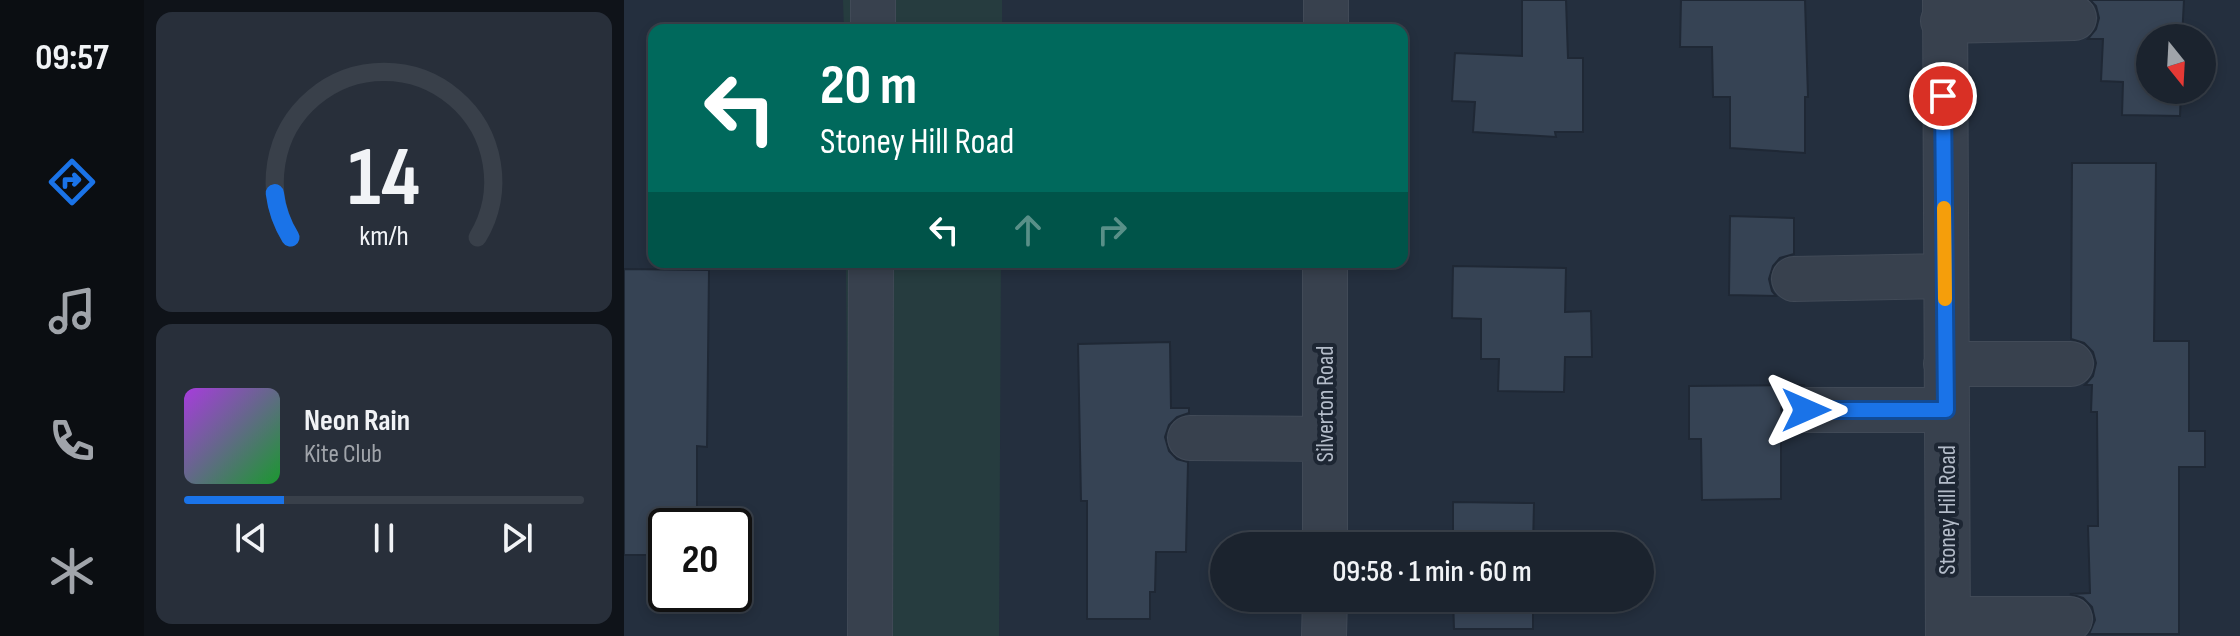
<!DOCTYPE html>
<meta charset="utf-8">
<style>
body{margin:0;font-family:"Sofia Sans Condensed",sans-serif;background:#282f3a;color:#f1f3f6;height:100vh;display:flex;flex-direction:column;font-size:30px;white-space:nowrap}
*{box-sizing:border-box;margin:0}
p{font-size:26px;color:#a0a4aa}
.icon{flex:none;width:44px;height:44px;fill:none;stroke:currentColor;stroke-width:2;stroke-linecap:round;stroke-linejoin:round}
.map{position:relative;flex:1;overflow:hidden}
.panel{display:flex;flex-direction:column;gap:12px;padding:12px;background:#0f1319;width:480px}
.panel>*{flex:none}
.banner{position:absolute;left:24px;top:24px;width:760px;height:244px;border-radius:16px;box-shadow:0 4px 12px #0003,0 0 0 2px #39404a;background:#00695c;color:#fff;overflow:hidden}
.needle{width:52px;rotate:162deg}
.fabs{position:absolute;left:1512px;top:24px;display:grid;gap:16px}
.fabs a{display:grid;place-items:center;width:80px;height:80px;border-radius:50%;background:#1b232e;box-shadow:0 4px 12px #0003,0 0 0 2px #39404a;font-size:40px}
.speed{position:absolute;left:24px;top:508px;display:flex;gap:16px;font-size:40px;font-weight:700;text-align:center}
.speed>*{display:grid;place-content:center;width:104px;height:104px;border-radius:50%;background:#1b232e;box-shadow:0 4px 12px #0003,0 0 0 2px #39404a;line-height:1}
.speed .limit{border:4px solid #111;border-radius:12px;background:#fff;color:#111}
.pin{position:absolute;display:grid;place-items:center;width:68px;height:68px;color:#fff;margin:-34px;border:4px solid #fff;border-radius:50%;box-shadow:0 2px 8px #0007}
.me{position:absolute;width:88px;margin:-44px;rotate:90deg;stroke-linejoin:round;filter:drop-shadow(0 0 6px #0008)}
.turn{display:flex;align-items:center;gap:28px;height:168px;padding:0 40px;font-size:36px}
.turn .icon{width:104px;height:104px;stroke-width:2.5}
.turn b{display:block;font-size:56px;line-height:68px}
.lanes{display:flex;align-items:center;height:76px;padding:0 40px;background:#0003;justify-content:center;gap:40px;direction:ltr}
.lanes .off{opacity:.35}
.panel .card{flex:1;display:flex;flex-direction:column;justify-content:center;gap:12px;min-width:0;padding:0 28px;border-radius:16px;background:#282f3a}
.panel .dial{align-items:center;gap:0}
.dial svg{height:208px;overflow:visible;fill:none;stroke:#39404a;stroke-width:7;stroke-linecap:round;text-anchor:middle}
.dial text{fill:#f1f3f6;stroke:none}
.song{display:flex;align-items:center;gap:24px}
.cover{width:96px;height:96px;border-radius:12px;background:linear-gradient(135deg,hsl(280 70% 55%),hsl(130 70% 35%))}
.played{height:8px;border-radius:4px;background:linear-gradient(90deg,#1a73e8 25%,#39404a 25%)}
.keys{display:flex;justify-content:space-around;direction:ltr}
.trip{position:absolute;left:586px;top:532px;width:444px;height:80px;border-radius:40px;background:#1b232e;box-shadow:0 4px 12px #0003,0 0 0 2px #39404a;font-weight:600;line-height:80px;text-align:center}
main{display:flex;flex:1;min-height:0}
.tabs{display:flex;flex-direction:column;width:144px;justify-content:space-around;align-items:center;background:#0b0e12;color:#a0a4aa}
.tabs .icon{width:56px;height:56px}
.tabs .on{color:#1a73e8}
.tabs b{font-size:36px;color:#f1f3f6}
.map>svg:first-child{display:block}
</style>
<main>
<nav class="tabs">
<b>09:57</b>
<svg class="icon on" aria-label="directions" viewBox="0 0 24 24"><path d="M12 3l9 9-9 9-9-9zM9 14v-3h6M13 9l2 2-2 2"/></svg>
<svg class="icon" aria-label="music" viewBox="0 0 24 24"><path d="M9 18V5l10-2v13"/><circle cx="6" cy="18" r="3"/><circle cx="16" cy="16" r="3"/></svg>
<svg class="icon" aria-label="phone" viewBox="0 0 24 24"><path d="M5 4h4l2 5-3 2q2 4 5 5l2-3 5 2v4C11 20 4 13 5 4z"/></svg>
<svg class="icon" aria-label="climate" viewBox="0 0 24 24"><path d="M12 3v18M4 7l16 10M4 17L20 7"/></svg>
</nav>
<section class="panel">
<div class="card dial"><svg viewBox="0 0 100 80">
<path d="M14 69A42 42 0 1 1 86 69"/>
<path d="M14 69A42 42 0 0 1 8 52" stroke="#1a73e8"/>
<text x="50" y="56" font-size="32" font-weight="700">14</text>
<text x="50" y="72" font-size="11">km/h</text>
</svg></div>
<div class="card">
<div class="song"><i class="cover"></i><div><b>Neon Rain</b><p>Kite Club</p></div></div>
<div class="played"></div>
<div class="keys"><svg class="icon" aria-label="previous" viewBox="0 0 24 24"><path d="M18 5L8 12l10 7zM5 5v14"/></svg><svg class="icon" aria-label="pause" viewBox="0 0 24 24"><path d="M8 5v14M16 5v14"/></svg><svg class="icon" aria-label="next" viewBox="0 0 24 24"><path d="M6 5l10 7-10 7zM19 5v14"/></svg></div>
</div>
</section>
<div class="map">
<svg width="1616" height="636" viewBox="0 0 1616 636">
<rect width="100%" height="100%" fill="#242f3e"/>
<path fill="#263c3f" d="M219 0H378V30H220Z
M222 262H377L375 636H225Z"/>
<path fill="#364354" stroke="#1f2835" stroke-width="2" d="M898 0H942L944 58H959V132H931L932 137 849 132 851 102 828 101 831 53 898 56Z
M1057 0H1181L1184 97H1181V153L1106 148V97H1089L1088 47H1056Z
M1466 0H1560L1558 38H1526V90H1557L1556 116 1498 115 1499 82 1477 81 1479 39H1464L1472 29 1475 18 1472 6Z
M1448 163H1532L1530 341H1565V431H1581V467H1555V634H1465L1471 620 1468 607 1459 598 1446 594 1466 593 1464 526H1474L1473 412H1467L1468 385H1461L1469 376 1472 363 1469 352 1460 343 1447 339Z
M1106 216 1170 218V254L1156 258 1149 266 1145 279 1148 291 1152 296 1105 295Z
M829 266 942 268 941 312 967 311 968 357H941L940 392 874 391 875 359H857V319L828 318Z
M0 269 85 270 83 447 73 446V526H42V555H0Z
M546 342 547 408H565V413L553 417 545 425 541 437 545 451 553 459 564 462 562 552H532L531 592H526V619H463V501H457L454 344Z
M1181 385 1170 388 1161 397 1157 409 1160 422 1168 431H1157V499L1078 500 1077 439H1065V386Z
M829 502 910 503 909 546H829Z
M829 598H909V629H830Z"/>
<g fill="none" stroke-linecap="round" stroke-linejoin="round">
<defs>
<path id="minor" d="M702 0V30
M1321 0 1324 636
M1319 21 1450 18
M249 30V0
M1170 279 1321 276
M1322 364H1447
M1182 410H1322
M566 438 701 439
M701 546V262
M1324 619H1446
M246 636 247 262
M700 636 701 598"/>
</defs>
<use href="#minor" stroke="#414a57" stroke-width="46"/>
<use href="#minor" stroke="#38414e" stroke-width="44"/>
</g>
<g fill="none" stroke-linecap="round" stroke-linejoin="round">
<defs>
<path id="route" d="M1182 410H1322L1319 96"/>
</defs>
<use href="#route" stroke="#114b97" stroke-width="20"/>
<use href="#route" stroke="#1a73e8" stroke-width="14"/>
<path stroke="#f59e0b" stroke-width="14" d="M1320 208 1321 299"/>
</g>
<g text-anchor="middle" stroke-width="8" stroke-linejoin="round" paint-order="stroke">
<g font-size="24" fill="#b4bcc9" stroke="#1d2633">
<text transform="translate(701 404) rotate(-90)" y="8">Silverton Road</text>
<text transform="translate(1323 510) rotate(-90)" y="8">Stoney Hill Road</text>
</g>
</g>
</svg>
<div class="fabs">
<a><svg class="needle" viewBox="-14 -14 28 28"><path d="M0-13l5 13h-10z" fill="#e53935"/><path d="M0 13l5-13h-10z" fill="#a0a4aa"/></svg></a>
</div>
<div class="speed"><div class="limit">20</div></div>
<div class="pin" style="left:1319px;top:96px;background:#d93025"><svg class="icon" aria-label="arrive" viewBox="0 0 24 24"><path d="M6 21V4h12l-3 4 3 4H6"/></svg></div>
<svg class="me" style="left:1182px;top:410px" viewBox="-20 -20 40 40"><path d="M0-17L14 15 0 8-14 15z" fill="#1a73e8" stroke="#fff" stroke-width="4"/></svg>
<div class="trip">09:58 · 1 min · 60 m</div>
<div class="banner">
<div class="turn"><svg class="icon" aria-label="left" viewBox="0 0 24 24"><path d="M17 20v-9H6M10 6l-5 5 5 5"/></svg><div><b>20 m</b>Stoney Hill Road</div></div>
<div class="lanes"><svg class="icon" aria-label="left" viewBox="0 0 24 24"><path d="M17 20v-9H6M10 6l-5 5 5 5"/></svg><svg class="icon off" aria-label="ahead" viewBox="0 0 24 24"><path d="M12 20V5M6 11l6-6 6 6"/></svg><svg class="icon off" aria-label="right" viewBox="0 0 24 24"><path d="M7 20v-9h11M14 6l5 5-5 5"/></svg></div>
</div>
</div>
</main>
